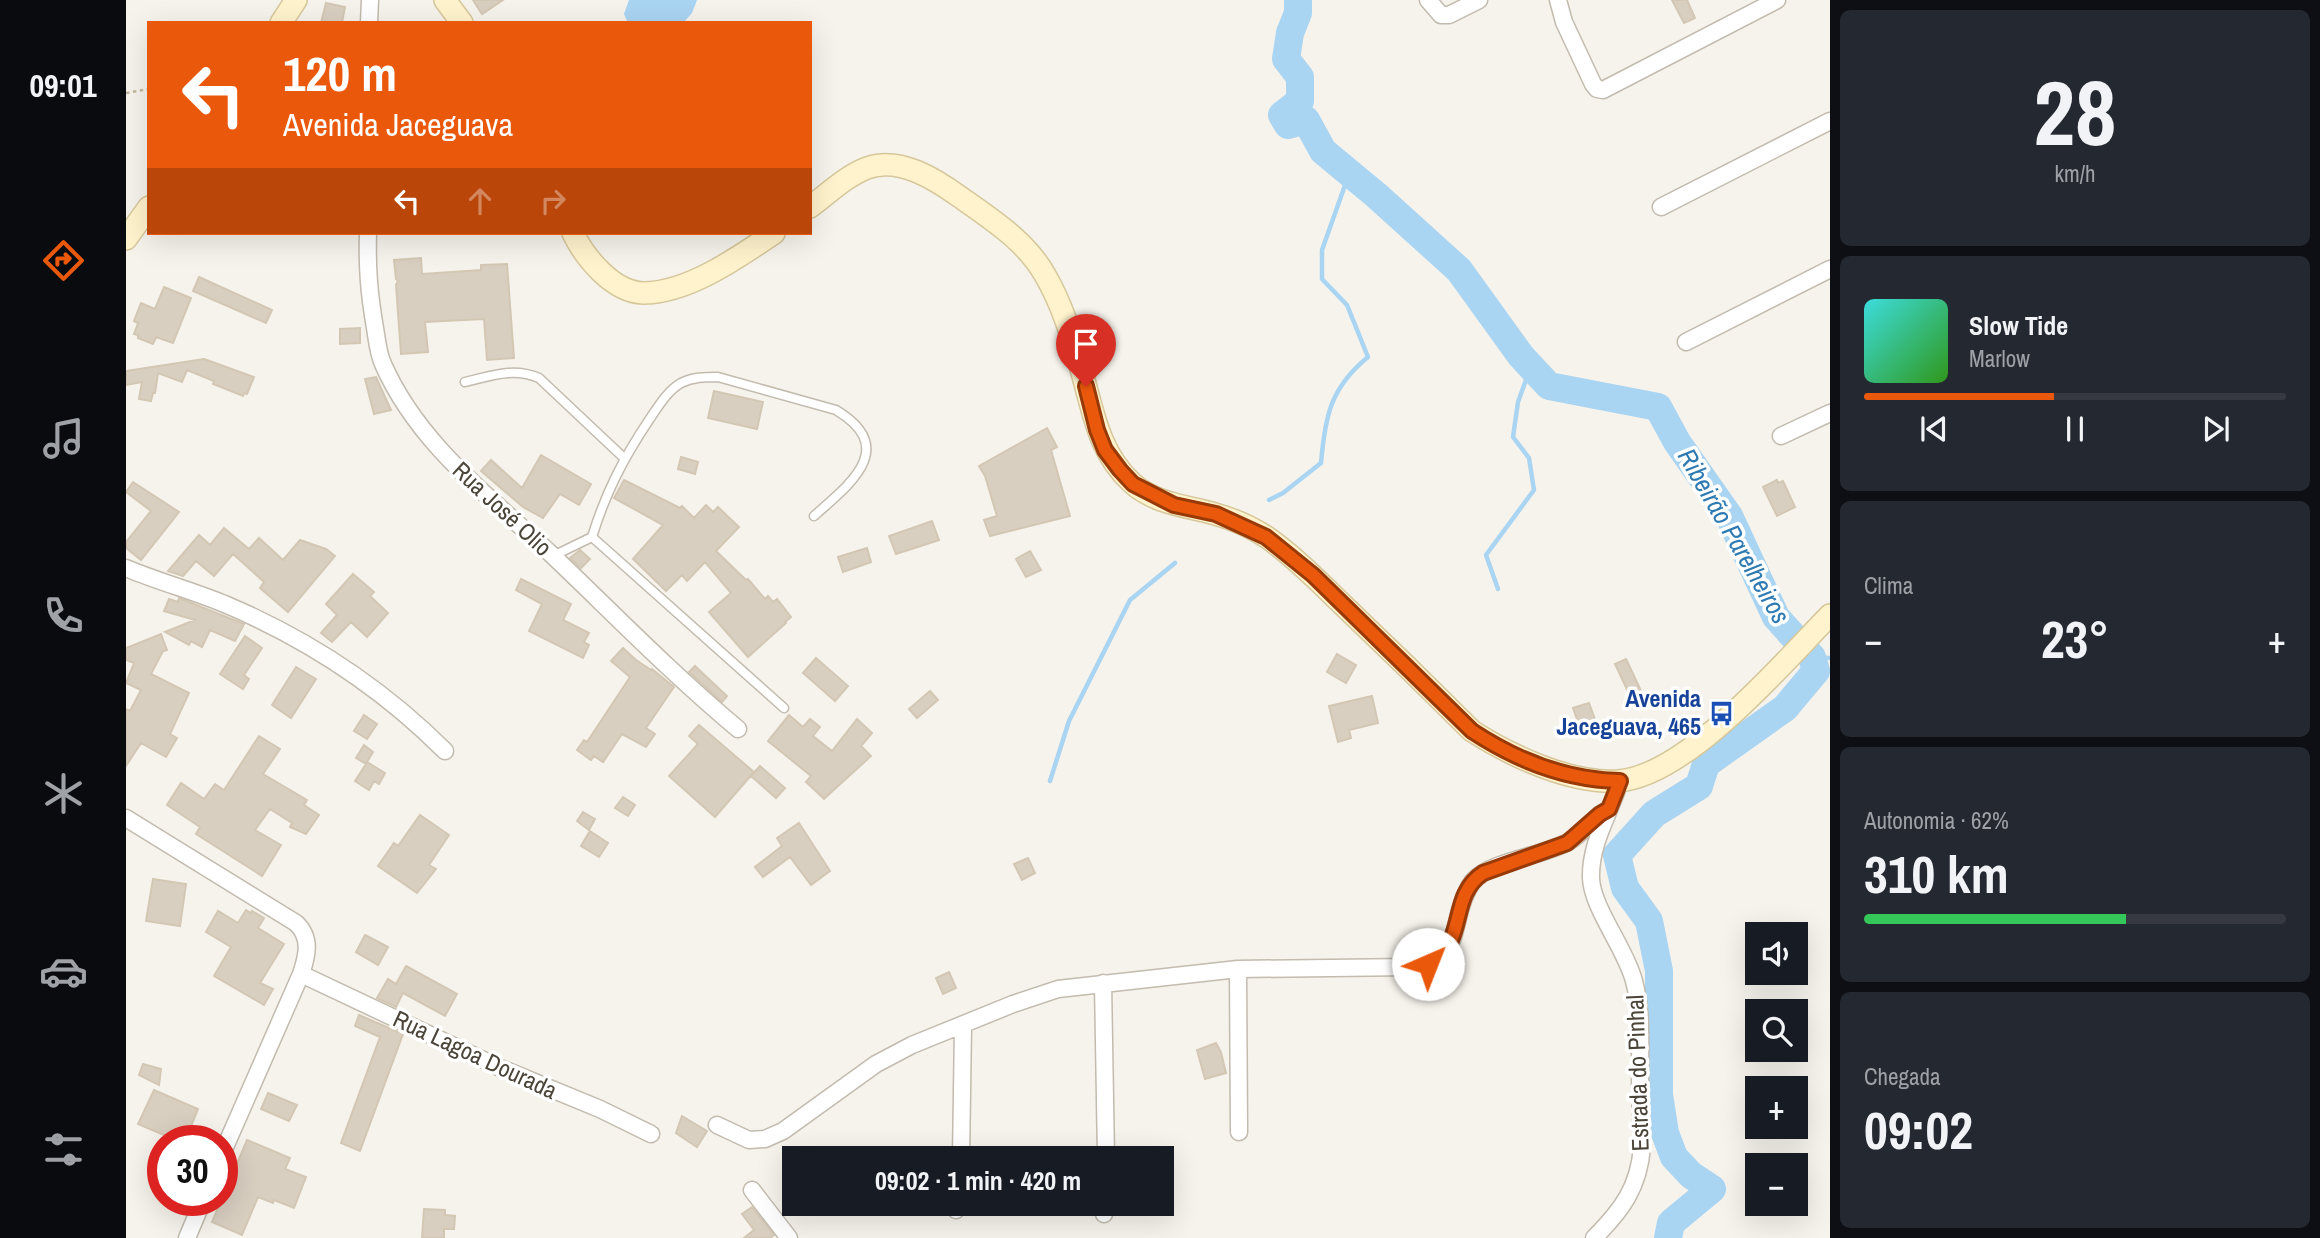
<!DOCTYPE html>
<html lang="pt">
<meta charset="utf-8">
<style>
body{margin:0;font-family:"Archivo Narrow",sans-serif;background:#242831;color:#f1f3f6;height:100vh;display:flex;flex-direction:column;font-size:26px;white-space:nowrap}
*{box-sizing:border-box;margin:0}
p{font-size:23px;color:#9ea1a6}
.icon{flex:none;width:38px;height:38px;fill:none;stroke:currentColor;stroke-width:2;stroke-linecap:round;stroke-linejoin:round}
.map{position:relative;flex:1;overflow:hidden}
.panel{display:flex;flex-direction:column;gap:10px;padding:10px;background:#0d0f14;width:490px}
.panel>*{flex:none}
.top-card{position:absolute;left:21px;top:21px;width:665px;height:214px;border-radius:0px;box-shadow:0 7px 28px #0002;background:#ea580c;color:#fff;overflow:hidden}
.fabs{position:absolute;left:1619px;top:922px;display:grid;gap:14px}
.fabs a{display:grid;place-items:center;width:63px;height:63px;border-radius:0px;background:#171b24;box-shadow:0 7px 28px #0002;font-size:35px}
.speed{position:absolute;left:21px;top:1125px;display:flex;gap:14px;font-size:35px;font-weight:700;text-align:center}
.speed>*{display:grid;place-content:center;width:91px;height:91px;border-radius:50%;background:#171b24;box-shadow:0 7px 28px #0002;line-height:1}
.speed .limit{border:10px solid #d22;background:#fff;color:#111}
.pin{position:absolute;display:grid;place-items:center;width:60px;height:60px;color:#fff;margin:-72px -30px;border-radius:50% 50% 50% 0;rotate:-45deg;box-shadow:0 0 7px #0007}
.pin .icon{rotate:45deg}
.me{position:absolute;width:77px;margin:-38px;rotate:44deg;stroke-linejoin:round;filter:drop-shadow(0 0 5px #0008)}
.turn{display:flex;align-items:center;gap:24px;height:147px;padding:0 21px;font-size:32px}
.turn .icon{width:91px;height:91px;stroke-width:2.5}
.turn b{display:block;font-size:49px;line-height:60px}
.lanes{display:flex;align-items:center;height:66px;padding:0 21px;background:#0003;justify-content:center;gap:35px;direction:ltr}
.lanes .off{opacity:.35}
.big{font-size:52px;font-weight:700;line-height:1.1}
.panel .widget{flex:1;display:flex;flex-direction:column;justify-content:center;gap:10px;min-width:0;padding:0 24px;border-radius:10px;background:#242831}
.panel .dial{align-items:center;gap:0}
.dial b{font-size:91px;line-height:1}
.song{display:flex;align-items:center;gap:21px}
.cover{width:84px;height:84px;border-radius:10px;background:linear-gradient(135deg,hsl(180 70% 55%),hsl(110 70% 35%))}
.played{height:7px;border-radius:4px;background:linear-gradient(90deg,#ea580c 45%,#363941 45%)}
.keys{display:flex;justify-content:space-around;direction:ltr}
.heat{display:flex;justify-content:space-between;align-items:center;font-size:38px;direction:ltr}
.charge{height:10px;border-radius:5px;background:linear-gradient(90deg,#34c759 62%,#363941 0)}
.trip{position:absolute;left:656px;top:1146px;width:392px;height:70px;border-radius:0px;background:#171b24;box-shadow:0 7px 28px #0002;font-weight:700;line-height:70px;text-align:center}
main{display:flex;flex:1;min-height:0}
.menu{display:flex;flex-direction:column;width:126px;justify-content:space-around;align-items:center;background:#090b0e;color:#9ea1a6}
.menu .icon{width:49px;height:49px}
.menu .selected{color:#ea580c}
.menu b{font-size:32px;color:#f1f3f6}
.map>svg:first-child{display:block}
</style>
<main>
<nav class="menu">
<b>09:01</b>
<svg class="icon selected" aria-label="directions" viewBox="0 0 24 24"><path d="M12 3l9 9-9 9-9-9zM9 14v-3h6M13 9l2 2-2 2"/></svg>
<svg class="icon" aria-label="music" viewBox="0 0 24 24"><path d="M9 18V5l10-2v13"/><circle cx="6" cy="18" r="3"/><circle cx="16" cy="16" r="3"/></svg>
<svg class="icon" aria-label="phone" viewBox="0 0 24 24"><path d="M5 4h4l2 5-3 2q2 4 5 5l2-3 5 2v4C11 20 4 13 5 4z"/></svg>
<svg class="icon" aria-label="climate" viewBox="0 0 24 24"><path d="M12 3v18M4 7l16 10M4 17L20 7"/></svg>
<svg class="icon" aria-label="car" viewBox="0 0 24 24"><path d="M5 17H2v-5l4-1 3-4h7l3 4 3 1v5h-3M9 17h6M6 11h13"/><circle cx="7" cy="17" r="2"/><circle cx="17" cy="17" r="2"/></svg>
<svg class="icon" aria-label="filters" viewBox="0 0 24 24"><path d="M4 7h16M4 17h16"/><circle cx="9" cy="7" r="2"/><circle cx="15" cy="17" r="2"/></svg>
</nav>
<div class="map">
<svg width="1704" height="1238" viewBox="0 0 1704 1238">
<rect width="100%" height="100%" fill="#f6f3ec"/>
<path fill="#a9d4f2" d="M503 0H571L566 13 557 23H502L498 14Z"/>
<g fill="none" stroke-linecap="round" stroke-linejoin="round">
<path stroke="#a9d4f2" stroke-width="4.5" d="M1143 500 1157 493 1195 463C1199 417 1204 388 1242 357L1221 305 1196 279V250L1223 174
M1372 589 1360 555 1408 490 1403 458 1387 437 1392 402 1405 366
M1686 657 1704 658
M924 781 943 721 1004 600 1049 563"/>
<path stroke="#a9d4f2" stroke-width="28" d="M1172 0V13L1164 33 1160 59 1174 77V101L1156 115 1162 125 1180 120 1197 151 1250 195 1333 270 1395 356 1423 386 1532 407 1551 442 1603 516 1650 617 1686 657 1690 671 1659 708 1580 764 1573 786 1528 814 1491 855 1499 888 1523 921 1533 971V1095L1539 1133 1548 1157 1565 1175 1586 1189 1545 1223 1542 1238"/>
</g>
<path fill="#d8cfc1" stroke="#d3c7b4" stroke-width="2" d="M347 0H377L356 14Z
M1546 0H1561L1569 18 1558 23Z
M200 3 219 7 216 23H195Z
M295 258 296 274 355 270V265L381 264 388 358 361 360 358 319 299 322 302 352 275 354 270 285 272 281 270 279 268 260Z
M73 277 146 310 140 323 67 291Z
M38 287 65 298 47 343 30 337 27 344 12 338V335L8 334 12 323 8 321 15 303 29 309Z
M234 328V343L214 344V329Z
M78 359 128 377 121 394 118 393 117 396 87 384 88 381 61 370 56 382 32 373 29 393H27L25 401 13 399 16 382 0 385V371Z
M250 377 265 410 248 414 239 379Z
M588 391 637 402 631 429 582 418Z
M921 428 931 447 925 450 944 516 864 536 858 520 871 516 859 476 853 466Z
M415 455 465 484 453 505 434 494 417 518 397 507 355 471 365 460 396 488Z
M555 457 572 462 569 474 552 469Z
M498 480 554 508 556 506 568 518 580 505 587 512 592 507 613 527 590 551 620 580 622 579 639 599 642 596 647 602 651 599 665 617 659 622 660 623 622 657 583 612 605 593 579 562 561 581 556 575 540 591 507 559 537 525 488 498Z
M1651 480 1652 483 1657 481 1669 507 1651 516 1637 487Z
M7 482 53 512 15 560 0 548V542L25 511 0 492Z
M806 521 813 540 770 554 763 536Z
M98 528 123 549 133 538 157 560 174 540 200 549 209 556 162 612 134 588 138 582 107 554 88 576 70 561 57 576 42 571 73 535 84 545Z
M741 548 745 562 717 572 712 557Z
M454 550 464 559 455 568 444 558Z
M904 551 915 570 900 577 890 559Z
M227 574 248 592 244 596 262 613 241 637 225 622 206 642 195 633 211 615 200 604Z
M395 579 445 604 437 620 463 633 458 642 463 645 457 658 403 631 416 604 390 590Z
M53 598 118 624 109 641 84 630 76 647 65 641 63 645 39 632 69 620 38 611 43 599 52 602Z
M35 634 41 650 37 651 25 674 63 693 44 734 51 738 40 757 15 743 0 766V709L4 711 15 690 0 683 8 663 0 660V648Z
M119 636 136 648 118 675 123 679 117 689 94 674Z
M497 648 510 660 525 670 526 669 548 687 520 728 529 734 520 747 496 734 477 762 468 756 465 760 451 750 458 740 461 742 504 677 485 661Z
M1211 654 1230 665 1220 683 1201 672Z
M690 658 722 686 709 701 677 673Z
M1500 659 1517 695 1506 700 1489 664Z
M569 666 601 696 596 702 563 672Z
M170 667 190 679 165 718 146 705Z
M804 691 812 700 791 718 783 709Z
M1246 696 1252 723 1223 730 1225 738 1212 742 1203 706Z
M1463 703 1470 722 1454 728 1447 708Z
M238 715 251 724 241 739 228 731Z
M663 715 677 727 684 719 694 727 687 736 706 751 731 719 746 733 735 746 745 756 698 799 680 782 685 776 642 741Z
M573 725 628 772 589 817 543 776 572 744 563 736Z
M133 736 154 749 137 774 181 800 178 805 193 815 180 834 164 827 166 823 144 809 129 830 155 845 136 876 70 834 74 827 41 805 55 783 78 799 89 784 98 790Z
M238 745 247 752 241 762 259 773 253 784 248 781 243 790 229 781 240 764 230 758Z
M634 766 659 788 650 798 625 776Z
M497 797 509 805 502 816 489 808Z
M457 812 469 819 463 830 451 821Z
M294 815 323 835 303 865 310 869 291 893 252 866 268 843 272 846Z
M673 823 704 871 685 885 664 857 637 877 629 867 656 846 651 838Z
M464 831 482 843 473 857 455 846Z
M902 858 909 873 896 880 888 864Z
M27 879 60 884 54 926 20 921Z
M120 910 125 913 126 911 138 918 132 928 158 944 134 983 147 989 138 1005 88 976 105 947 80 932 92 911 112 923Z
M239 935 262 947 252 965 230 952Z
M280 966 331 994 319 1016 277 993 270 1007 251 998 262 979 270 984Z
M823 972 830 988 817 994 810 978Z
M233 1015 277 1034 234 1151 215 1143 254 1037 229 1026Z
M1090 1043 1095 1052 1100 1073 1079 1079 1071 1050Z
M17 1064 35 1069 33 1085 13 1075Z
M28 1090 72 1109 59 1141H52L12 1124Z
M142 1093 171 1105 163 1121 135 1109Z
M556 1116 581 1131 571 1147 550 1133Z
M121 1140 164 1158 159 1169 180 1177 168 1208 148 1200 147 1203 132 1197 116 1235 86 1222Z
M626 1207 648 1235 644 1238H618L628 1230 616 1214Z
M298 1209 319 1210V1215L329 1216 328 1229H318V1238H296Z"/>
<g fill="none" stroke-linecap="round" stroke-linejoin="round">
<defs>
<path id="lane" d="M339 382C365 376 387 367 413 378L498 458
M466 537 658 708
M427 556 466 537C480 492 497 459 523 420 532 407 541 391 555 383 567 377 579 377 592 377L710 410C773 448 724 484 688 516"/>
<path id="street" d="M1302 0 1315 15H1323L1353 0
M1432 0 1438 22 1467 84 1471 89 1477 90 1651 0
M243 23 244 0
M1535 207 1704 121
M242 233C241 268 243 293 249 328 251 340 252 353 257 364 292 444 363 496 425 554 487 613 546 674 612 729
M1560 342 1704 269
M1655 436 1704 413
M0 568C33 582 68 591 101 605 183 640 256 688 319 751
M0 818 170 923C186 938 181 956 175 974L96 1154
M1112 969 1113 1132
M175 974 372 1067 474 1109 525 1134
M977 983 980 1158
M591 1125 623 1140 639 1139 657 1131 750 1064 786 1045 887 1004 932 989 1112 969 1285 967C1333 960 1324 936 1338 898 1341 892 1343 885 1348 880 1368 860 1417 856 1442 842 1458 833 1467 817 1483 809
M835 1158 837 1026
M626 1190 663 1238
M830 1210 831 1204
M978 1214V1204
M61 1238 77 1200
M1468 1238C1496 1210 1513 1187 1516 1147 1515 1122 1514 1097 1514 1072 1514 1041 1516 1011 1508 981 1500 949 1466 908 1465 878 1464 843 1484 813 1494 781"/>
<path id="secondary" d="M319 0 336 23
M155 23 170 0
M684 207C702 194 720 176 741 168 773 156 809 179 834 197 865 219 900 241 919 275 936 304 946 337 955 369 967 410 972 452 1006 483 1029 504 1061 506 1089 514 1107 519 1127 528 1142 538 1170 558 1193 582 1217 605 1261 647 1304 689 1346 731 1385 756 1445 784 1492 781 1561 776 1656 664 1704 615
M447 233C459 258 487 292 517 293 562 293 613 257 648 233
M0 239 23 207"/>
</defs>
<use href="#lane" stroke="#c2bbae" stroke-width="11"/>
<use href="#street" stroke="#c2bbae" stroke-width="19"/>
<use href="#secondary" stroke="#d6c79b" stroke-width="24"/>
<path stroke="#c4b79f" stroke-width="2.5" stroke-dasharray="3.5 3.5" stroke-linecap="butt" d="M0 93 23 89"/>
<use href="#lane" stroke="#fff" stroke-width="8"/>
<use href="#street" stroke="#fff" stroke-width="16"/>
<use href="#secondary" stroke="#fff3cd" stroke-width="21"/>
</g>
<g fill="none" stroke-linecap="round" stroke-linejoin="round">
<defs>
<path id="route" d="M960 386 971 430 979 450 994 470 1007 484 1048 505 1090 514 1140 537 1187 575 1346 731C1390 760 1441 780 1494 781L1483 809 1474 814 1441 843 1357 873C1321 897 1343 944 1302 964"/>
</defs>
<use href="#route" stroke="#983908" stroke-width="18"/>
<use href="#route" stroke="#ea580c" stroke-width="12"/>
</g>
<defs>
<symbol id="bus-bare" viewBox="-9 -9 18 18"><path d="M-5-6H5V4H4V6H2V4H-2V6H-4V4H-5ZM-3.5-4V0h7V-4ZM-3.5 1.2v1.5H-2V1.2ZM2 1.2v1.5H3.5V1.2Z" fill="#1a4fb4" stroke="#fff" stroke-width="2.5" paint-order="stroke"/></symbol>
</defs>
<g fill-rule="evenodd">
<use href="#bus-bare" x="1578" y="696" width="35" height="35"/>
</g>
<g text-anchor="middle" stroke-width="7" stroke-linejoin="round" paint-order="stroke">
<g font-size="24" fill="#4b4439" stroke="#fff">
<text transform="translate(376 509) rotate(43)" y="8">Rua José Olio</text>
<text transform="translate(349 1055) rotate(25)" y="8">Rua Lagoa Dourada</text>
<text transform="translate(1512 1073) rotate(-92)" y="8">Estrada do Pinhal</text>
</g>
<g font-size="24" font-weight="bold" fill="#164399" stroke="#fff" text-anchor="end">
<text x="1575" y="707">Avenida<tspan x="1575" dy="28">Jaceguava, 465</tspan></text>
</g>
<g font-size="26" font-style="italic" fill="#2e7ab2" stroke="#fff">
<text transform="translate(1608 536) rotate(60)" y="9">Ribeirão Parelheiros</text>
</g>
</g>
</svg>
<div class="fabs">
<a><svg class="icon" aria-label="sound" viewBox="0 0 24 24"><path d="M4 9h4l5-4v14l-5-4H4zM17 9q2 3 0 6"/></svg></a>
<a><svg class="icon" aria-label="search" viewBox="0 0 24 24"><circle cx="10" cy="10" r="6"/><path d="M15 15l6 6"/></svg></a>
<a>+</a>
<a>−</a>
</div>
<div class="speed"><div class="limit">30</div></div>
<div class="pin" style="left:960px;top:386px;background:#d93025"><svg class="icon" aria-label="arrive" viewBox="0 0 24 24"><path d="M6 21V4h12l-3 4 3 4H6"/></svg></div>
<svg class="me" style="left:1302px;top:964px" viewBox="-20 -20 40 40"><circle r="19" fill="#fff"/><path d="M0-13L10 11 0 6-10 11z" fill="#ea580c"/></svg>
<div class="trip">09:02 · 1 min · 420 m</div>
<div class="top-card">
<div class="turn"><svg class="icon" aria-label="left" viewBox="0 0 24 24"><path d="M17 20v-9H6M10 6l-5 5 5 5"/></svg><div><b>120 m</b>Avenida Jaceguava</div></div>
<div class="lanes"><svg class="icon" aria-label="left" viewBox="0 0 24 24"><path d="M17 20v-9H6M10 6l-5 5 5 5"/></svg><svg class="icon off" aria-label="ahead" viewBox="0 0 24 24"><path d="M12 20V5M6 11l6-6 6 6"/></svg><svg class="icon off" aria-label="right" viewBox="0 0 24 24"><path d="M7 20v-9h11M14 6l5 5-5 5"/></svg></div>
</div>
</div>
<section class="panel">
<div class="widget dial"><b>28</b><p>km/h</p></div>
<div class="widget">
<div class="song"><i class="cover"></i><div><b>Slow Tide</b><p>Marlow</p></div></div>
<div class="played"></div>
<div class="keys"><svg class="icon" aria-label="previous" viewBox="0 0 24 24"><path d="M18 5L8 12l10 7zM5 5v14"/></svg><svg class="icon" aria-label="pause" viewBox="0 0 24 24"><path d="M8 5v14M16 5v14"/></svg><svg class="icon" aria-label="next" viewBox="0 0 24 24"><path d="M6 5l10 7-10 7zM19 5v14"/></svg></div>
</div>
<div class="widget"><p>Clima</p>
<div class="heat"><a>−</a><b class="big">23°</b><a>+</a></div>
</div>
<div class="widget"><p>Autonomia · 62%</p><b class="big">310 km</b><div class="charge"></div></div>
<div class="widget"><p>Chegada</p><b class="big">09:02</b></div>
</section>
</main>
